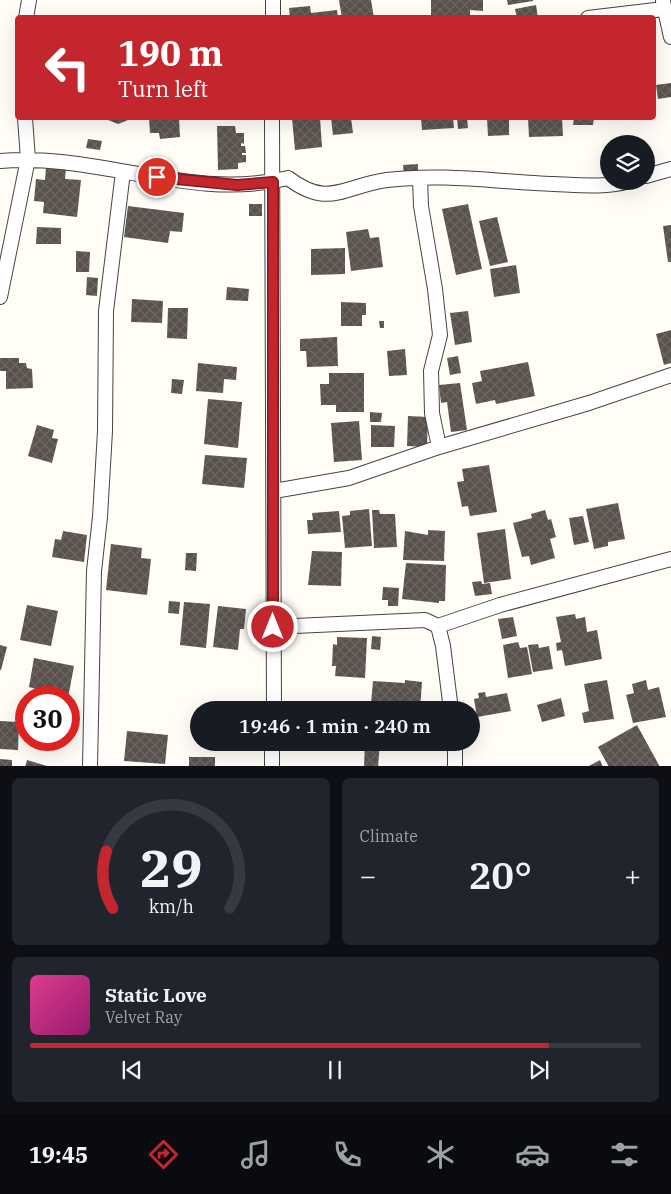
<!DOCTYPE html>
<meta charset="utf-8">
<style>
body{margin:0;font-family:"IBM Plex Serif",serif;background:#20242c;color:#f1f3f6;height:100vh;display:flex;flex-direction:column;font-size:19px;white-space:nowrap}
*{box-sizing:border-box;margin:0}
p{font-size:16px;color:#9ea1a6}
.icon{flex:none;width:28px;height:28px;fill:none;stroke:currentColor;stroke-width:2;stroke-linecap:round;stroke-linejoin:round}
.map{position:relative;height:766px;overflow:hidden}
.details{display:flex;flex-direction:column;gap:12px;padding:12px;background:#0d0f14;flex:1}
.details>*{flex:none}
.hud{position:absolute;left:15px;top:15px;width:641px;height:105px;border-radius:5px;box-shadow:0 5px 20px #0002;background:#c4262e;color:#fff;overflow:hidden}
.controls{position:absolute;left:600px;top:135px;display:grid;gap:10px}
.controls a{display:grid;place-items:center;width:55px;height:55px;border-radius:50%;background:#171b24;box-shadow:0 5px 20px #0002;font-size:25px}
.speed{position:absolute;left:15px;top:686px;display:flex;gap:10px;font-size:25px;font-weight:700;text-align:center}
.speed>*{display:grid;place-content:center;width:65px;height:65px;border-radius:50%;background:#171b24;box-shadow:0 5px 20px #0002;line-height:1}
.speed .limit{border:8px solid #d22;background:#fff;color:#111}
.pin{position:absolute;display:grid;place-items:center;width:42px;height:42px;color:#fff;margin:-21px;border:2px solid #fff;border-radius:50%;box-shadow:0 1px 5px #0007}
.me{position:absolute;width:55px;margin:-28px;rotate:0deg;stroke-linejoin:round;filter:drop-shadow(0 0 4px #0008)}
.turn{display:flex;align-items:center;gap:18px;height:105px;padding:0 20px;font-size:22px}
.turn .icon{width:65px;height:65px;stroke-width:2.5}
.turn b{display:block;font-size:35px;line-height:42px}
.big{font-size:38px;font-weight:600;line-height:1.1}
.details .widget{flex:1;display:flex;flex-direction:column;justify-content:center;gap:8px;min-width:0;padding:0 18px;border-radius:8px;background:#20242c}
.details .dial{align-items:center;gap:0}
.dial svg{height:130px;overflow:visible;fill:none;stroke:#363941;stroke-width:7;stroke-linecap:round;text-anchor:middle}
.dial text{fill:#f1f3f6;stroke:none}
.song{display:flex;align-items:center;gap:15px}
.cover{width:60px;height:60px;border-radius:8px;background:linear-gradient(135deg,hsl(330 70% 55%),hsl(320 70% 35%))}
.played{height:5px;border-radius:2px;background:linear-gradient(90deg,#c4262e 85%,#363941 85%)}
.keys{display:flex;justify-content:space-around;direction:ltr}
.heat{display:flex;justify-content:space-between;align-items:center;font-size:28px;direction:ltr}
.details .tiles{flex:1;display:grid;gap:12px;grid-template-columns:1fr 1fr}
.widget:last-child{grid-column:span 2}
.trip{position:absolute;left:190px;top:701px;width:290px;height:50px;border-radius:25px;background:#171b24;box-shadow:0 5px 20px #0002;font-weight:600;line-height:50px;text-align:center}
.tabs{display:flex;height:80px;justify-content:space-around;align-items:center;background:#090b0e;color:#9ea1a6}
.tabs .icon{width:35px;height:35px}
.tabs .selected{color:#c4262e}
.tabs b{font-size:22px;color:#f1f3f6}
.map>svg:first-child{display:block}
</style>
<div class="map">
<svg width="671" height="767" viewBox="0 0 671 767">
<defs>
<pattern id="building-cross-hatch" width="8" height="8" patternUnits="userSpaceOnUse" patternTransform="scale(1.25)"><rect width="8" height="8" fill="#5a524d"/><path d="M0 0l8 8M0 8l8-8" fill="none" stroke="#6d6662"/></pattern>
</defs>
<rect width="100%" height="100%" fill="#fffdf5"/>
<path fill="url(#building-cross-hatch)" d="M339 0H371L374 18H342Z
M431 0H483V11L470 10V18H431Z
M507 0H533V1L508 5Z
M536 5 538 18H517L515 9Z
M310 6 311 13 337 10 338 18H290L289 8Z
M671 83V97L658 99 656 85Z
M103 118H133L118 124Z
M149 118H179L180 137 160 139 159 133H150Z
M292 118H320L322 147 295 150Z
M331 118H351L353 133 333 135Z
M421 118H453L454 128 422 130Z
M457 118H467L468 128 458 129Z
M487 118H509V135L488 136Z
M528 118H562L563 136 529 137Z
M574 118H594L593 125H573Z
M217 126H235L236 133H244V144L241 143V146H245L246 153H242V155H246V162L238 163V169L218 170Z
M88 139 102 141 100 150 86 148Z
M418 164V174L404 175 403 165Z
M46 167 66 168 65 179 81 180 77 217 43 213 44 202 34 201 36 179 45 180Z
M249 204H262V216H249Z
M468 204 482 269 456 275 442 209Z
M128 206 184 213 182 232 170 231 168 243 124 237Z
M497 217 508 262 490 266 479 221Z
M671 225V262H668L663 226Z
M37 227 61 228V244H36Z
M368 229 370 238 379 237 383 267 351 271 346 232Z
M345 248V274L311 275V249Z
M76 251 90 252 89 272H76Z
M516 265 520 293 494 297 490 269Z
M87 277 98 278 97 296 86 295Z
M227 287 249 289 248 301 226 300Z
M132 299 163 301 162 323 131 322Z
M341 302 366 303V315H362V326H341Z
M168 308H188L187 339 167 338Z
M468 311 472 342 455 345 450 313Z
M379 321H384V328H380Z
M671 330V363L664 365 656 334Z
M337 337 338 366 307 367 306 351H300V339Z
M405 349 407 375 389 376 387 351Z
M458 356 461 373 450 375 447 358Z
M0 358H19V363H26L27 368 32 369 33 388 6 389V371H0Z
M528 362 535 396 496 404 495 400 476 404 472 383 482 381 480 371Z
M198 363 237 367 236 380 224 379 223 393 196 391Z
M329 373H364V412H336V405H321L320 384H329Z
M172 379 184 380 182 394 171 393Z
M460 383 467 430 451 432 447 402 441 403 439 385Z
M208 399 242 402 238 448 204 444Z
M370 412 382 413 381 422H370Z
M408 416 428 417 427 447 407 446Z
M359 421 362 460 334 462 331 423Z
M37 425 54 430 52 438 58 439 52 463 28 456Z
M371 425 395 426 394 447H371Z
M205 455 247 458 244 488 202 484Z
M489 465 497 512 470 516 468 506 462 507 457 482 464 481 462 469Z
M618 503 625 539 608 542V546L594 549 586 509Z
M369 509 372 546 345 548 342 516 350 515V511Z
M372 510H379L380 514H395L397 547 374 548Z
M545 510 548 520 551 519 556 537 550 539 555 558 531 565 529 556 522 557 513 523 532 518 531 514Z
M339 511 341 532 308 534 307 520H313L312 513Z
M583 516 589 542 574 545 569 518Z
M505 529 511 579 484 583 477 533Z
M428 530 445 531 444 561 403 560 405 531 428 535Z
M63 531 87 535 84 562 52 557 55 539 61 540Z
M111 544 142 548 141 558 151 559 147 595 106 590Z
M312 551 342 552 341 586 308 585Z
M186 553H197L196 571 185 570Z
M406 563 446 565 445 601H439V603L402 599Z
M481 581 482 584 490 583 492 594 475 596 472 582Z
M383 587 399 588 398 606H388V600H382Z
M169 601 180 602 179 614 168 613Z
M184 602 210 604 206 648 180 645Z
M27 605 58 611 51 646 20 640Z
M218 606 246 609 244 629H240L238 650 213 647Z
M575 614 576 619 585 617 587 632 597 630 602 659 565 666 562 650 557 651 556 643 561 642 556 617Z
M513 617 517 636 502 639 498 619Z
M372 636 381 637 380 650 371 649Z
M337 637 367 638 365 678 335 676 336 666H332L333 644 337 645Z
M518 642 520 648 527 647 532 674 508 678 503 645Z
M538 644 539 648 549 646 553 669 533 672 528 645Z
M0 645 7 647 1 670H0Z
M34 658 74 666 68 698 29 687Z
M405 680 422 682 420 710H379L380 704 371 703 373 681 405 683Z
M607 680 614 719 584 723 582 713 589 711 584 684Z
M646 680 648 690 659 687 666 717 633 723 626 695 634 693 632 684Z
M485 692 486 697 507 693 511 711 477 717 474 699 479 698 478 693Z
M561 698 565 716 542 722 537 705Z
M0 721 19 722 18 750 0 749Z
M637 725 660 767H609L598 747Z
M127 731 168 735 165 764 124 761Z
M365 742H380L378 767H364Z
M189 757H215V767H189Z
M0 759 12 760V767H0Z
M27 760 47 766V767H25Z
M600 760 603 767H587Z"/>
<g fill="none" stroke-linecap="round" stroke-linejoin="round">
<defs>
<path id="minor" d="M663 1 671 37
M26 18 29 0
M273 18V0
M588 18 664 9
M272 118 274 710
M0 161C96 152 192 202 288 178 329 209 343 186 387 180 442 173 499 182 554 184 578 185 606 188 629 181
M646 176 671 169
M0 297 28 159 25 118
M439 447 589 403 671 375
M274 491 349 478 439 447 432 413 431 371 440 335 435 289 421 206 420 178
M438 626 500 605 671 559
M273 627 425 620 438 626 443 646 451 710
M90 767 94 571 100 517 105 431 106 311 123 172
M272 767V742
M455 767V742"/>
</defs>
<use href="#minor" stroke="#444" stroke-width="16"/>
<use href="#minor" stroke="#fff" stroke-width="14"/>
</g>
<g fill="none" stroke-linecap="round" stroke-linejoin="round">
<defs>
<path id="route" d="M157 177 237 185 273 182V627"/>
</defs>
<use href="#route" stroke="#7f191e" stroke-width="12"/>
<use href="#route" stroke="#c4262e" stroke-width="9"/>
</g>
</svg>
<div class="controls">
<a><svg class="icon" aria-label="layers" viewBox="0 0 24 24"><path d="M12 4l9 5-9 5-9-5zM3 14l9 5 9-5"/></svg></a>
</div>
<div class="speed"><div class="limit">30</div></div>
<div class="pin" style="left:157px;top:177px;background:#d93025"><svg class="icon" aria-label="arrive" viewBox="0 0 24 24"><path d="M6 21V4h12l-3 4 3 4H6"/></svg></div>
<svg class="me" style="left:273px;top:627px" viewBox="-20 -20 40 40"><circle r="17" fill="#c4262e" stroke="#fff" stroke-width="3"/><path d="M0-11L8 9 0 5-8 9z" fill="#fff"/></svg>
<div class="trip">19:46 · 1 min · 240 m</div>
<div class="hud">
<div class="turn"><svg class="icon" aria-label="left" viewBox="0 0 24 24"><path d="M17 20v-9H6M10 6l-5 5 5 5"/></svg><div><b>190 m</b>Turn left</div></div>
</div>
</div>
<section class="details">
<div class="tiles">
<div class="widget dial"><svg viewBox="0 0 100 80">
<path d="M14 69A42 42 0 1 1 86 69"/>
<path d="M14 69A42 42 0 0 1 10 34" stroke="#c4262e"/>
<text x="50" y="56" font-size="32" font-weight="700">29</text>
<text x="50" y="72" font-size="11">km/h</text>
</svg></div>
<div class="widget"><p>Climate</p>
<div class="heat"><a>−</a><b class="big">20°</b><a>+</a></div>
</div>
<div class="widget">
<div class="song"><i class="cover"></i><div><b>Static Love</b><p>Velvet Ray</p></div></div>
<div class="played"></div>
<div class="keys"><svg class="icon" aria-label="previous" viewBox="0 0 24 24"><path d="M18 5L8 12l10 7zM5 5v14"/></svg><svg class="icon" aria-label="pause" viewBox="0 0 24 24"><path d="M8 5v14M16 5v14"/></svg><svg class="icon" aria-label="next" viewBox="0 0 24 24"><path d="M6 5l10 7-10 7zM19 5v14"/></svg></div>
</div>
</div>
</section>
<nav class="tabs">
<b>19:45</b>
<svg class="icon selected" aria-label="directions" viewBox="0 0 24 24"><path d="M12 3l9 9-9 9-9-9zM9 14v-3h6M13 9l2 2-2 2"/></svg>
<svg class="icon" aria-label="music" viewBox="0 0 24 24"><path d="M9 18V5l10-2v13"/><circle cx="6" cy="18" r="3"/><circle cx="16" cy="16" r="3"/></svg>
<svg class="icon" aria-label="phone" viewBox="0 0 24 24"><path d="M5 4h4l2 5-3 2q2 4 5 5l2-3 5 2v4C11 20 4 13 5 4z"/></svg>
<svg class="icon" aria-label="climate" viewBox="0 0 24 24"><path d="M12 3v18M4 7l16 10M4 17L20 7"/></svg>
<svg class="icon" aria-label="car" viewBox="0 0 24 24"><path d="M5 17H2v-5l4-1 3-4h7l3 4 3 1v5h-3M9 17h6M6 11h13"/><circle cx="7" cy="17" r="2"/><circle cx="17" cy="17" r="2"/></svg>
<svg class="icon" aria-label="filters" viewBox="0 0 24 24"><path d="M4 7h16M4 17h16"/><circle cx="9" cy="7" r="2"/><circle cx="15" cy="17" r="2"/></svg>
</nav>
